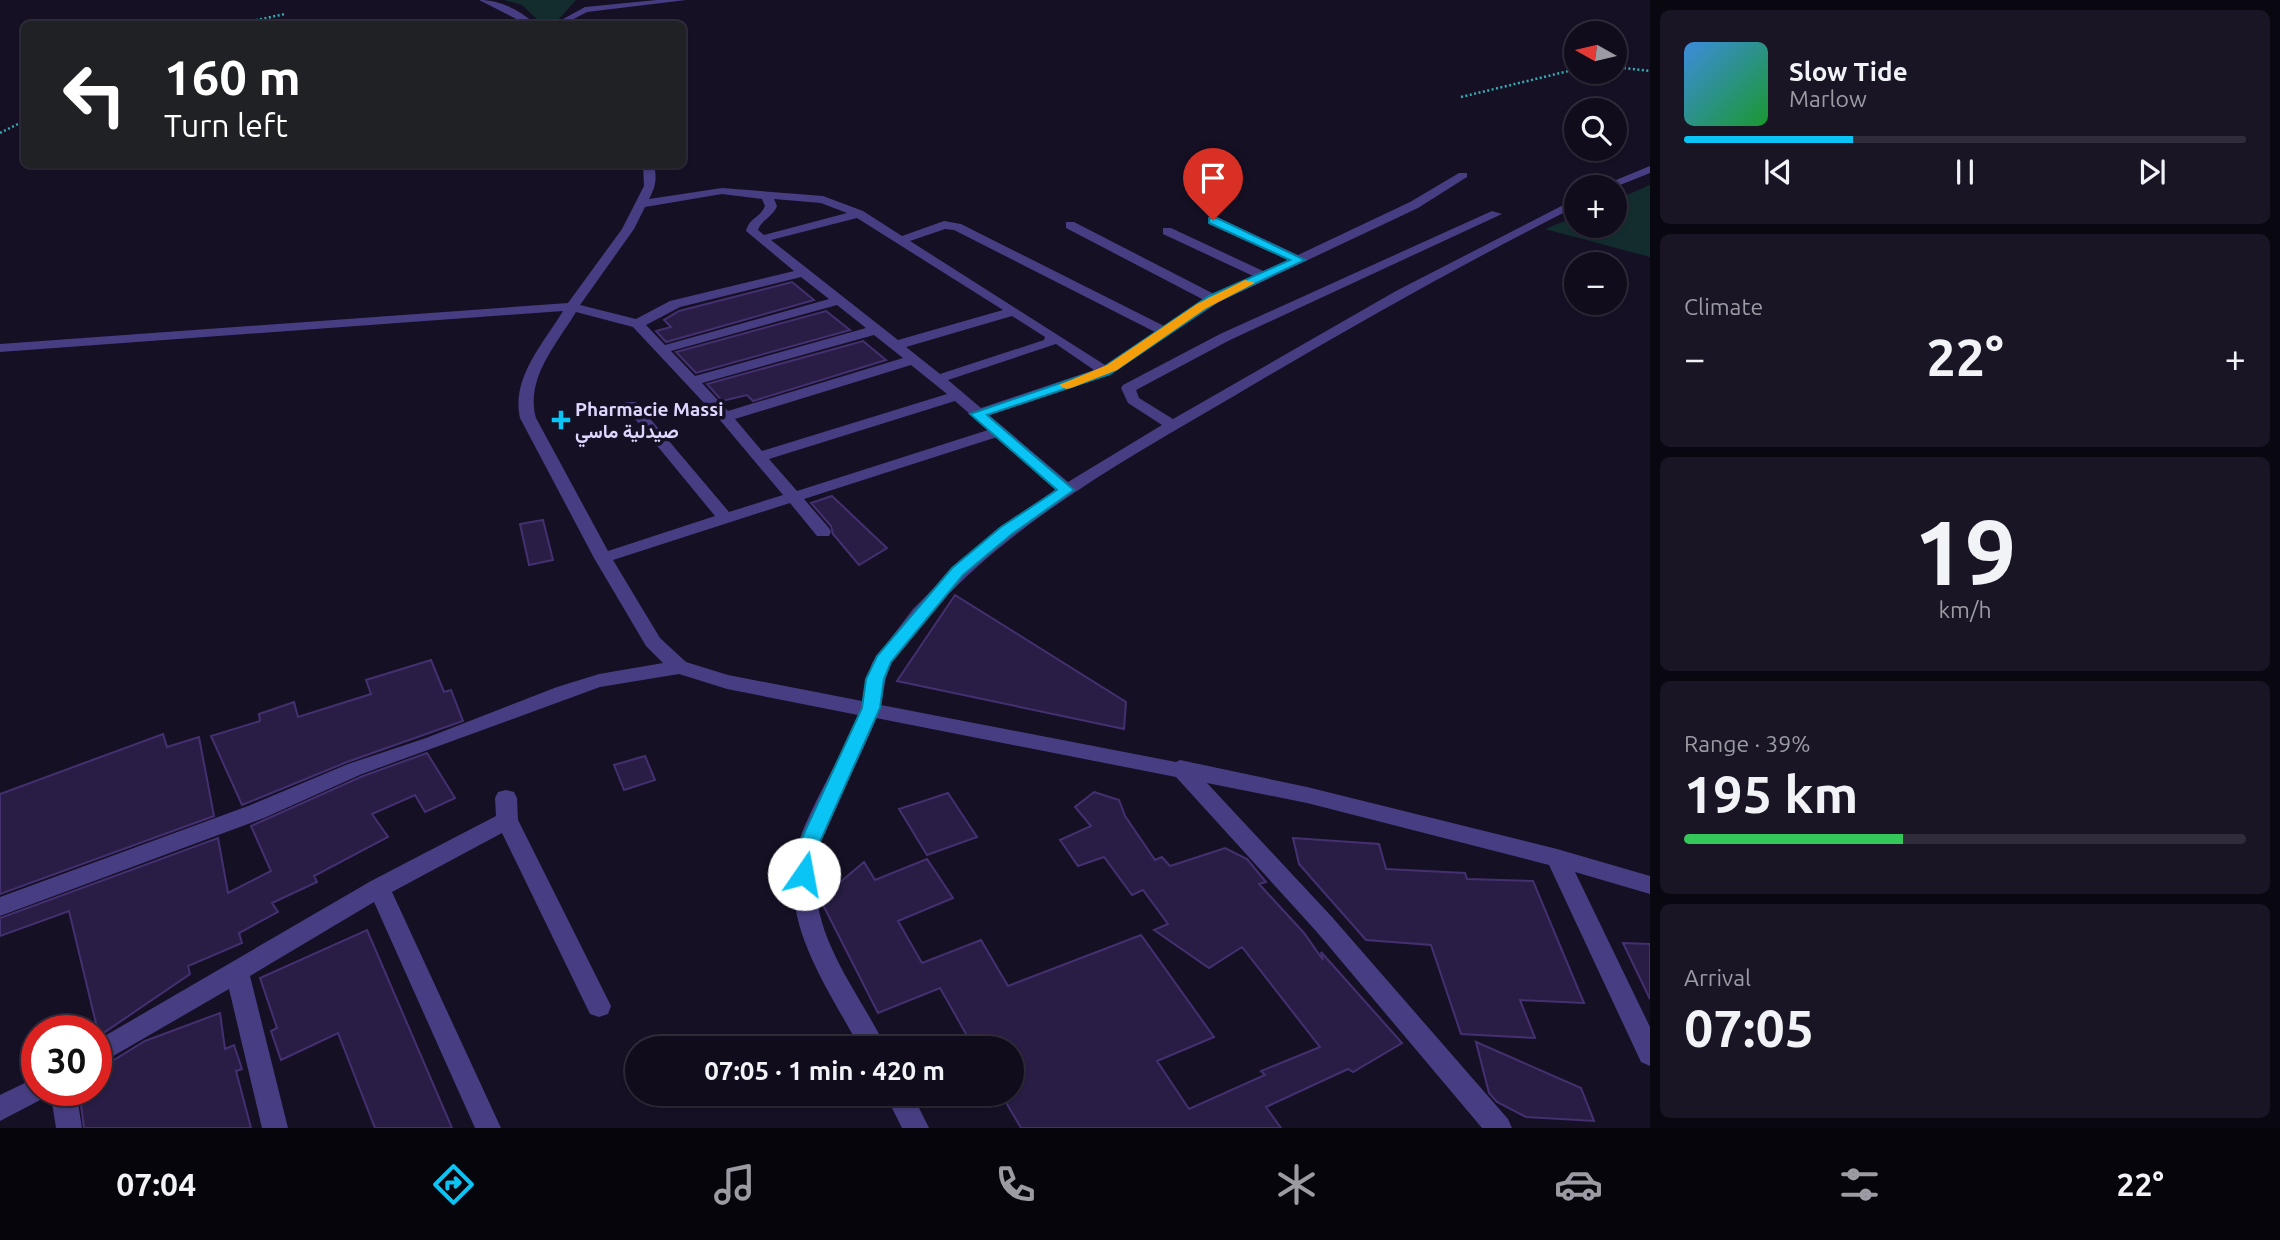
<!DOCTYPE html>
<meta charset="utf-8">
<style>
body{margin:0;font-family:Ubuntu,Vazirmatn,sans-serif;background:#191525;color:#f1f3f6;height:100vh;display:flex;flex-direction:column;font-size:26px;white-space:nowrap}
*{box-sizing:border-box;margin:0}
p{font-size:23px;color:#9c9ba3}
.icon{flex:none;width:38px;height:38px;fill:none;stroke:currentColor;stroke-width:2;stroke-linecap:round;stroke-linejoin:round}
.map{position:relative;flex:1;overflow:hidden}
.details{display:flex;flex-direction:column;gap:10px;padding:10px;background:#09070f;width:630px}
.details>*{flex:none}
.top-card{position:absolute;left:21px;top:21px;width:665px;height:147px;border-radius:10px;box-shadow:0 2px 5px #0004,0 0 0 2px #302c3b;background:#202124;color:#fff;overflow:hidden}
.needle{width:46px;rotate:278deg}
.controls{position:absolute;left:1564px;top:21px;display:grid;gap:14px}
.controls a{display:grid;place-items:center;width:63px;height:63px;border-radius:50%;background:#100c1c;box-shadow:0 2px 5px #0004,0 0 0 2px #302c3b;font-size:35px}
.speed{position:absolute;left:21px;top:1015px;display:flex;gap:14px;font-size:35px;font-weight:700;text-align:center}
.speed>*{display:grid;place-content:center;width:91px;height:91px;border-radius:50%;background:#100c1c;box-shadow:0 2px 5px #0004,0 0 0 2px #302c3b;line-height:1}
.speed .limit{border:10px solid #d22;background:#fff;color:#111}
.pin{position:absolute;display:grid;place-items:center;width:60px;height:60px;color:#fff;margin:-72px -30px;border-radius:50% 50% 50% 0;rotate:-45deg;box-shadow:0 0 7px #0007}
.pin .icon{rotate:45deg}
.me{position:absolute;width:77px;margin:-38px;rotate:12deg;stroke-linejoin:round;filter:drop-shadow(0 0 5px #0008)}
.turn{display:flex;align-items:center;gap:24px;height:147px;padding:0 28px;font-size:32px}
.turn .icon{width:91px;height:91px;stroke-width:2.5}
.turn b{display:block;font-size:49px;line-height:60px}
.big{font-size:52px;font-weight:700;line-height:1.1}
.details .card{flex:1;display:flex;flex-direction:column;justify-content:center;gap:10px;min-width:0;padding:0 24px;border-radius:10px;background:#191525}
.details .dial{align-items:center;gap:0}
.dial b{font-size:91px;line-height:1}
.song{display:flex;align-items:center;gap:21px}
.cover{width:84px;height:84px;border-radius:10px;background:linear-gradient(135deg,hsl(210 70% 55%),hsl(130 70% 35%))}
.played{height:7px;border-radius:4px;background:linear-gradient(90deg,#0ac4f5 30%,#302c3b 30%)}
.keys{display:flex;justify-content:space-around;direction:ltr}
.heat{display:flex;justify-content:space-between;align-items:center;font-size:38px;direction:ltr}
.charge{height:10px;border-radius:5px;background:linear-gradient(90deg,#34c759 39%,#302c3b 0)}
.trip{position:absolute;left:625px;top:1036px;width:399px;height:70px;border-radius:35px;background:#100c1c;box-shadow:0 2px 5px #0004,0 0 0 2px #302c3b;font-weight:700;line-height:70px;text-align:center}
.tabs{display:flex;height:112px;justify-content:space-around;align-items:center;background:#06050b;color:#9c9ba3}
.tabs .icon{width:49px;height:49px}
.tabs .selected{color:#0ac4f5}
.tabs b{font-size:32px;color:#f1f3f6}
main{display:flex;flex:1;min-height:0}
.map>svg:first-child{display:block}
</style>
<main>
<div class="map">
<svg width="1650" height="1128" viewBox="0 0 1650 1128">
<rect width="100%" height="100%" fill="#161025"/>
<path fill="#132d2f" d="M504 0H576L557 21 546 23 540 22 522 5Z
M1650 185V257L1545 229 1577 216V226H1615V200Z"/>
<path fill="#291d45" stroke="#443070" stroke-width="2" d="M792 282 814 300 666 342 656 331 671 327 664 320 679 311Z
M826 311 850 330 696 373 676 352Z
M863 341 886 360 753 401 747 395 722 401 707 384Z
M832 496 871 533 887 548 859 565 833 534 831 526 811 503Z
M543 520 553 560 529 565 520 524Z
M955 595 1126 702 1124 729 897 681Z
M431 660 444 692 451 690 463 721 347 762 242 805 211 736 260 721 259 714 294 702 298 717 371 694 366 680Z
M163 734 167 747 199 737 214 816 0 894V794Z
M427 753 455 798 425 812 415 795 372 814 388 837 314 876 317 882 272 903 278 912 239 933 242 943 188 966 190 974 99 1036 69 911 0 936V918L218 838 228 893 271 871 251 826 363 776Z
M645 756 655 780 624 790 614 765Z
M1094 792 1119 800 1125 816 1155 860 1162 857 1170 866 1225 848 1247 859 1266 882 1259 884 1304 933 1323 960 1321 952 1402 1043 1353 1072 1348 1069 1266 1107 1281 1128H1021L1001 1094H1012V1048H974L940 988 878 1013 820 899 864 862 875 880 927 859 953 898 898 921 922 963 981 940 1008 986 1141 935 1214 1037 1157 1061 1189 1109 1265 1075 1261 1071 1320 1047 1242 947 1209 968 1154 930 1168 924 1143 890 1132 895 1104 857 1078 866 1060 840 1091 826 1075 807Z
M948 793 977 837 927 855 899 809Z
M1293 838 1379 844 1386 869 1465 873 1467 879 1533 881 1584 1003 1520 1000 1535 1038 1461 1034 1431 945 1366 940 1299 864Z
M367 930 452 1128H375L338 1033 281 1060 271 1031 277 1028 260 978Z
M1623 943 1650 944V999Z
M220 1013 225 1049 234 1045 242 1069 236 1071 251 1128H84L79 1090H96V1071L145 1041Z
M1476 1042 1581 1088 1594 1121 1526 1117 1497 1102 1489 1093Z"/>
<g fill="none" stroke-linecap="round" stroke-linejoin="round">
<path stroke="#35acb2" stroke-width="2.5" stroke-dasharray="2 2.5" stroke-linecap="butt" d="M238 24 285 14
M1615 67 1650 71
M1461 97 1577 69
M0 133 24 121"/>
<path fill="#473d82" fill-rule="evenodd" d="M479 0C500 0 520 10 535 24H526Z
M657 0H686L587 12 564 24H554L585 7Z
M643 164H654C657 179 656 186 649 199L722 188 823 196 863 211 902 236 944 221 961 224 1164 326 1204 300 1066 228V222H1074L1214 294 1253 276 1163 234V228H1171L1263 271 1288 260 1209 223V217H1217L1298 255 1410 202 1459 173H1467V177L1418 208 1219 302 1110 374 989 415 1068 482 1162 425 1128 403 1121 388 1123 385 1220 334 1492 211 1502 214 1230 340 1136 390 1139 398 1173 419 1396 291 1577 198V206C1460 265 1347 329 1234 396 1130 457 1025 514 941 602 924 620 902 641 891 664 885 676 884 691 881 705L1176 762 1180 760 1307 787 1557 849 1650 876V894L1575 872 1650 1027V1066L1641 1062 1549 865 1307 803 1207 783 1332 917 1508 1119 1512 1128H1482L1316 931 1176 777 876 718C843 806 788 851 832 949 847 983 870 1014 886 1048H860C822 977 769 909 805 825 821 788 843 753 858 715L727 689 679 674 600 687 362 774 264 818 0 916V897L248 806 348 764 426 738 557 687 599 674 663 663 646 646 594 558 520 418C511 378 543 344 563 311L0 352V344L568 303 622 229 644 186ZM722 194 762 199 765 206C761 217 749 218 746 231L794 271 670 301 636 319 580 305 634 229 645 207ZM774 199 821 203 847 213 764 235 758 230C761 220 773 217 777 206ZM857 218 1003 310 898 340 771 240ZM945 229 954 230 1155 332 1105 365 910 241ZM801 277 829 299 665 345 646 325 680 307ZM837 305 866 328 695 376 671 351ZM576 312 633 327 720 420 783 495 729 512 636 402H626L624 405 626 408 715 516 608 551 536 418C525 379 556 345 576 312ZM1012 316 1045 337 1044 340 940 374 906 347ZM874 335 903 358 728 411 702 383ZM1056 344 1094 370 981 408 948 380ZM911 365 947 394 762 451 735 419ZM955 401 988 430 797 491 769 459ZM997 437 1056 489 992 535 951 571 913 609 872 663 862 701 728 675 686 662 660 638 613 560 790 503 817 536H829L831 532 829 528 804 499Z
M1650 166V173L1615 187H1599Z
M506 790 514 792 517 798 518 820 611 1006 608 1014 599 1017 590 1014 502 833 392 892 501 1128H475L374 902 250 976 288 1128H262L229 989 96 1066V1041L371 881 496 816 495 798 498 792Z
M37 1077V1090H49L46 1097 0 1121V1095Z
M50 1090H76L82 1128H56Z
M885 1094H912L929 1128H902Z"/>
</g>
<path fill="#0ac4f5" stroke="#067f9f" stroke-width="2" d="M1209 218H1217L1305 260 1218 301 1110 374 987 415 1074 490 1012 534 963 575 891 662 884 679 880 708 814 855V874L811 880 804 883 796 880 793 874 794 855 862 708 866 679 877 656 952 568 1001 527 1057 490 970 414 1101 369 1209 296 1290 260 1209 223Z"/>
<path fill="#f59e0b" d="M1245 280 1255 283 1205 309 1117 370 1071 388 1066 389 1059 385 1107 365 1197 304Z"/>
<path fill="#0ac4f5" stroke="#161025" stroke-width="2.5" d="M557.5 409.5h7v7h7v7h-7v7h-7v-7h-7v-7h7z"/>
<g text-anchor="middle" stroke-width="7" stroke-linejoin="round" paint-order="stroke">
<g font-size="19" font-weight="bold" fill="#dfd6fd" stroke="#161025" text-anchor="start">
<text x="575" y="416">Pharmacie Massi<tspan x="575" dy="22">صيدلية ماسي</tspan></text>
</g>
</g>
</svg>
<div class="controls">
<a><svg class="needle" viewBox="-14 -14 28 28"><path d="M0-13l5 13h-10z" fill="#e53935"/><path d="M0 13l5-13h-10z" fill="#9c9ba3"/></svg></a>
<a><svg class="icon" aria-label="search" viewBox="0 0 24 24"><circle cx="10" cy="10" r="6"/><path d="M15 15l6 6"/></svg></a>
<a>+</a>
<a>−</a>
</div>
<div class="speed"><div class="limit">30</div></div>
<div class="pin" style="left:1213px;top:220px;background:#d93025"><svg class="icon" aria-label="arrive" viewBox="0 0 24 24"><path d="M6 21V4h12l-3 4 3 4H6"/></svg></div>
<svg class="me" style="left:804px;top:874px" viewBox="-20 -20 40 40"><circle r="19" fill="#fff"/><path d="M0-13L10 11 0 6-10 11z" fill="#0ac4f5"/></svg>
<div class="trip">07:05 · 1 min · 420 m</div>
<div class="top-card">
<div class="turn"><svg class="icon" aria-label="left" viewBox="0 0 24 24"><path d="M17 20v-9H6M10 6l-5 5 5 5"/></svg><div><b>160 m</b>Turn left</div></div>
</div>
</div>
<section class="details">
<div class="card">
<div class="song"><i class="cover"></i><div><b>Slow Tide</b><p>Marlow</p></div></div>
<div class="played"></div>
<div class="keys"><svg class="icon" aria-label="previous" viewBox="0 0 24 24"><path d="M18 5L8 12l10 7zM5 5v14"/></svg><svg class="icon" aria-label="pause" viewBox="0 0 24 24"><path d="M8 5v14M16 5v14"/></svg><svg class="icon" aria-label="next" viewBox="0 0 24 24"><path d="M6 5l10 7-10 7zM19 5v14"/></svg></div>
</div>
<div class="card"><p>Climate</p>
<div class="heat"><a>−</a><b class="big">22°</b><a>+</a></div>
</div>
<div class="card dial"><b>19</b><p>km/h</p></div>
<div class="card"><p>Range · 39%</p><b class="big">195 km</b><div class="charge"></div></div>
<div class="card"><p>Arrival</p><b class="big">07:05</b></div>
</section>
</main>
<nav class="tabs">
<b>07:04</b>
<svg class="icon selected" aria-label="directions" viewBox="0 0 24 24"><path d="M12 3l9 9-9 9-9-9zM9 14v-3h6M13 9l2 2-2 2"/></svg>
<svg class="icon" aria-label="music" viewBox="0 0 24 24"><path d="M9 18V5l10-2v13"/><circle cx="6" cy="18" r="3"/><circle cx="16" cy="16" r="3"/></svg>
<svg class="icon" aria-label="phone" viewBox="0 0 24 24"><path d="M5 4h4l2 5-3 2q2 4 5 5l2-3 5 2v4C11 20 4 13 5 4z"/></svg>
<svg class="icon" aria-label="climate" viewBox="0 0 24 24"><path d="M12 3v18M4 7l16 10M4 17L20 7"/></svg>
<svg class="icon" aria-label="car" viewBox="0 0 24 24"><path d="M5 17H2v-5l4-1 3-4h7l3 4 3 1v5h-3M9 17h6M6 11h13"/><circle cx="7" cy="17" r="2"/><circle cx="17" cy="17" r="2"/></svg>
<svg class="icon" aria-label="filters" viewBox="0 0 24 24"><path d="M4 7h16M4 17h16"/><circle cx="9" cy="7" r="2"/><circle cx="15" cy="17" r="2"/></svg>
<b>22°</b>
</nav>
